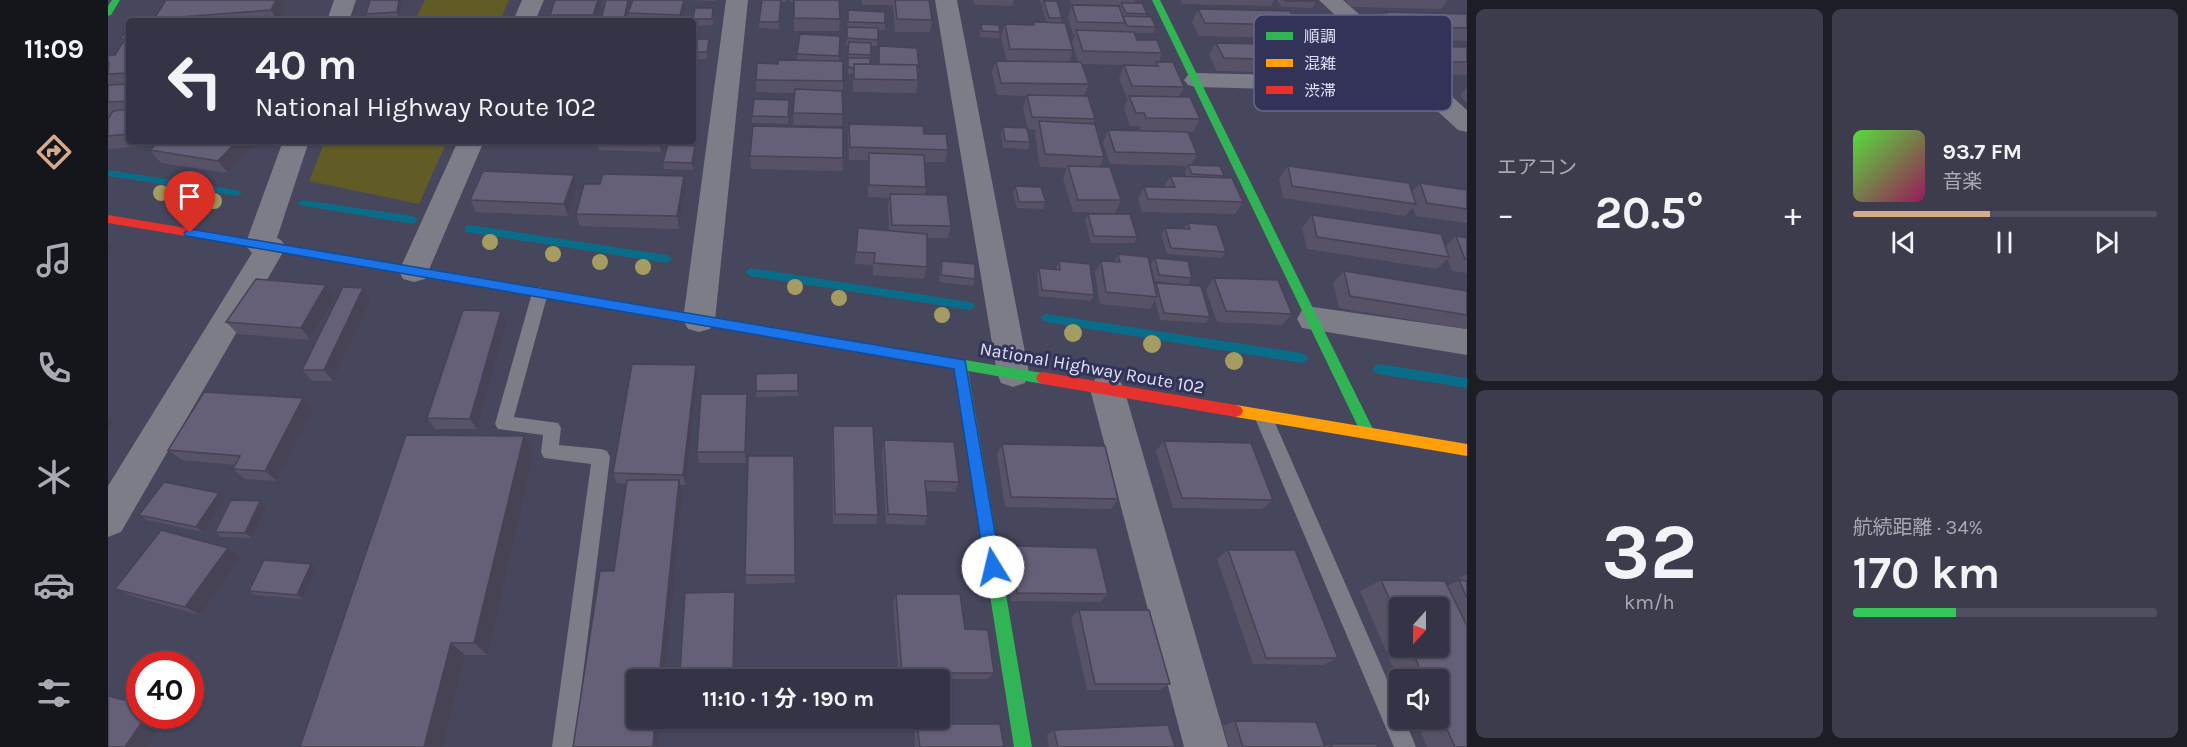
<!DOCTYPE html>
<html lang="ja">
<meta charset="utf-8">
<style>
body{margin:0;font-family:Karla,"Noto Sans JP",sans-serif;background:#3c3c4d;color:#f1f3f6;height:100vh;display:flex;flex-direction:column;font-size:22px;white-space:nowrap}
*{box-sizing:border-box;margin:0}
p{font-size:20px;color:#a9aab3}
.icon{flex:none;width:33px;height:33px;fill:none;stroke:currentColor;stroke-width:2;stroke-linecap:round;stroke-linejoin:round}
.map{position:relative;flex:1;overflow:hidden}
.panel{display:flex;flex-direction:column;gap:9px;padding:9px;background:#1d1d26;width:720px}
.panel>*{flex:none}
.banner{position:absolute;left:18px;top:18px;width:570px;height:126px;border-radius:6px;box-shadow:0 2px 4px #0004,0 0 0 2px #4e4f5f;background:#343446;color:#f1f3f6;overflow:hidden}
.needle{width:39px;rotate:201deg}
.controls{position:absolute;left:1281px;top:597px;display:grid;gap:12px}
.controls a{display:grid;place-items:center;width:60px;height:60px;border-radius:6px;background:#343446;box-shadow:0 2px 4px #0004,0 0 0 2px #4e4f5f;font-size:30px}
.speed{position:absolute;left:18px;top:651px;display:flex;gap:12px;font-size:30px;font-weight:700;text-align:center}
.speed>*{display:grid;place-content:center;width:78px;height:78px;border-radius:50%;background:#343446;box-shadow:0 2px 4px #0004,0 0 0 2px #4e4f5f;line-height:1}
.speed .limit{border:9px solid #d22;background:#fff;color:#111}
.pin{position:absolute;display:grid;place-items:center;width:51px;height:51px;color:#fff;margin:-62px -26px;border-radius:50% 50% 50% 0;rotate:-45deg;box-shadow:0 0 6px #0007}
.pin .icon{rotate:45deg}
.me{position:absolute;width:66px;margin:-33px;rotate:351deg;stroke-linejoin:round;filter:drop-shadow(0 0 4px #0008)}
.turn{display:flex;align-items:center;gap:21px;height:126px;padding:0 30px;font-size:27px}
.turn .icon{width:78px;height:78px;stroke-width:2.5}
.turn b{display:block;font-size:42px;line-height:51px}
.big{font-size:45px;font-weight:700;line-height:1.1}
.panel .tile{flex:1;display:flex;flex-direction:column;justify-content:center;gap:9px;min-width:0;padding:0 21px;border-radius:9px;background:#3c3c4d}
.panel .dial{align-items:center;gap:0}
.dial b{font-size:78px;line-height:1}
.song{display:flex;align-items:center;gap:18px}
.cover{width:72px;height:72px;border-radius:9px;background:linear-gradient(135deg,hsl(110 70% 55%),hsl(330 70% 35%))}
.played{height:6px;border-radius:3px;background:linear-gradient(90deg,#d6ab8b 45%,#4e4f5f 45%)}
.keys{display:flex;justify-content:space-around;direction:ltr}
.heat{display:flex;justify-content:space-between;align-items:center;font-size:33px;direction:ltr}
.charge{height:9px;border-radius:4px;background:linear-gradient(90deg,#34c759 34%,#4e4f5f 0)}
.panel .tiles{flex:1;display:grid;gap:9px;grid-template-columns:repeat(2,1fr)}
.trip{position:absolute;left:518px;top:669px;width:324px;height:60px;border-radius:6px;background:#343446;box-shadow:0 2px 4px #0004,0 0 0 2px #4e4f5f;font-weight:700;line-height:60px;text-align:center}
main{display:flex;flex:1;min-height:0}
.tabs{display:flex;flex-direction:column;width:108px;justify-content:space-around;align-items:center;background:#15151c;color:#a9aab3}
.tabs .icon{width:42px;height:42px}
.tabs .selected{color:#d6ab8b}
.tabs b{font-size:27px;color:#f1f3f6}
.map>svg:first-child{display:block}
</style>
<main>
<nav class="tabs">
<b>11:09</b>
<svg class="icon selected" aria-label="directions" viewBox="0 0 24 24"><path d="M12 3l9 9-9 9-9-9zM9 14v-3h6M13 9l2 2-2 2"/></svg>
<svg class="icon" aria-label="music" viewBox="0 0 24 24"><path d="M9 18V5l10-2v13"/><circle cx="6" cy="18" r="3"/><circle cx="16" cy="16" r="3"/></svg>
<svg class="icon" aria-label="phone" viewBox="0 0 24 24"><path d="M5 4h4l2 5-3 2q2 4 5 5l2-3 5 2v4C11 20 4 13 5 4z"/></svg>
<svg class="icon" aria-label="climate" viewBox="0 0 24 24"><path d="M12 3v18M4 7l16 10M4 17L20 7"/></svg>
<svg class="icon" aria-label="car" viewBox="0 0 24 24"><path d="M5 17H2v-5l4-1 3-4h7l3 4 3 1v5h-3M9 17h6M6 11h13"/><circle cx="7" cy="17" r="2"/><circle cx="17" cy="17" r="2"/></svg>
<svg class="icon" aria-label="filters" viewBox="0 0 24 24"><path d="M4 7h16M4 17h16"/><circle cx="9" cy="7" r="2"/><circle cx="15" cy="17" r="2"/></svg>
</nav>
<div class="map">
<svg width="1359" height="747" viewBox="0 0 1359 747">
<rect width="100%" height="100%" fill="#46465d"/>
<path fill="#615b26" d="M317 0H401L392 21H306Z
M217 141H339L311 204 201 181Z"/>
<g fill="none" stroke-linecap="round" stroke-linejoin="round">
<path fill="#096d89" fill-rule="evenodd" d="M0 170 129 190 134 193 129 196 0 176Z
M195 200 305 216 310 220 305 224 191 205 190 203Z
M362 225 559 255 564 259 559 263 358 232 357 229 358 226Z
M642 268 862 302 868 306 862 310 642 276 637 272Z
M938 314 1194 353 1198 355 1200 358 1198 361 1194 363 938 322 932 318Z
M1271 364 1359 378V388L1271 374 1267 372 1265 369 1267 366Z"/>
<path fill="#7c7d87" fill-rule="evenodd" d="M432 287 437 289 440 293 406 417 450 423 453 428 451 445 493 449 499 451 502 457 466 747H444L483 464 436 458 433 452 435 435 390 429 387 424 424 293 427 289Z
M1155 409 1161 411 1164 416 1292 709V718H1296L1308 747H1286L1146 416 1149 411Z"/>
<path fill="#7c7d87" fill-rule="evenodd" d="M226 0H248L241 21H219Z
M414 0H436L427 21H405Z
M618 0H640L607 320 602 329 591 332 580 329 575 320Z
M827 0H849L921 373 917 383 905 387 893 383 889 373Z
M1211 0H1235L1359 110V132L1350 130 1310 93 1088 87 1080 85 1076 80 1080 75 1088 73 1294 78Z
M175 141H201L169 238 173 240 178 247 13 532 0 537V486L144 253 137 245Z
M350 141H376L317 279 306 282 295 279 291 271Z
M1205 307 1359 329V355L1194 328 1189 319 1194 310Z
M999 375 1011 379 1016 389 1120 747H1076L982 389 987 379Z"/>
<path fill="#30b455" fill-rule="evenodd" d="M4 0H12L3 15 0 16V6Z
M1044 0H1052L1265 429 1267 433 1265 437 1260 439 1255 437Z
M179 245 940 374 942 378 940 382 935 384 860 371 924 747H906L846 368 175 252 173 249Z"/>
<path fill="#ff9f0a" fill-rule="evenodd" d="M1128 405 1359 444V456L1128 417 1123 415 1121 411 1123 407Z"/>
<path fill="#e5322d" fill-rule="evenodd" d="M0 215 179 245 185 249 179 253 0 223Z
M935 372 1128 405 1133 407 1135 411 1133 415 1128 417 935 384 930 382 928 378 930 374Z"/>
</g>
<g fill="#a49c60">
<circle cx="53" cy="193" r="8"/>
<circle cx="106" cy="201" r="8"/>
<circle cx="382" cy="242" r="8"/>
<circle cx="445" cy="254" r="8"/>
<circle cx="492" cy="262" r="8"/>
<circle cx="535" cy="267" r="8"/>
<circle cx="687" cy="287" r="8"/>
<circle cx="731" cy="298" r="8"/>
<circle cx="834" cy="315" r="8"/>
<circle cx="965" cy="333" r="9"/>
<circle cx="1044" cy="344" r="9"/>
<circle cx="1126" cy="361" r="9"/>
</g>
<path fill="#585267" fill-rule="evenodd" d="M58 0H175L178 6 172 21H47L46 19Z
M296 0 291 18 261 21 258 14Z
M447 0H493L494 7 490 21H443L442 15Z
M525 0H608V1L577 0 578 10 575 21H494L493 19 522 3 519 20H521L520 13Z
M654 0H678V2H673L671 29 651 28V22Z
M682 0H731L732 19 731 31H686V3L682 2Z
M754 0H821L824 20 822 32H787L785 5H754Z
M865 0H906L904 6 867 5Z
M932 0H948V1L954 18 953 22 965 50 961 62H970L964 43 967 34H965L960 17 964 5 1011 8 1012 5 963 4 962 0H1027L1026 3 1039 14 1038 17 1048 27 1045 33H1027L1029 40 1054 53 1051 62 1076 87 1071 97 1092 119 1085 132 1033 131 1031 126H1022L1016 109 1020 98H1019L1011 78 1016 65H1018L974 64 981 84 976 96 987 119 985 124 996 157 992 167 1013 200 1007 213 965 212 955 179 959 168 932 167 927 134 928 130 920 129 915 107 919 96 889 95 884 73 888 61H899L893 37 897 24 924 25 925 22H939L934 8 935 5H933Z
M1072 0H1166L1163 6 1074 4Z
M1169 0H1207L1208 1 1204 8 1174 7Z
M1238 0H1340L1333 9 1243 7Z
M605 8V25L586 26 585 19Z
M1090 9 1186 17 1241 33 1236 40 1191 39 1187 32 1184 38 1091 36 1084 22Z
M740 10 777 23V30H770L769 46H763L762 64H770L771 46 811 67 810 74V80L808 93 745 92V74H740V45H738Z
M1277 12 1359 14V41L1279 39 1268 24Z
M873 24 892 32 891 38 872 37V30Z
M21 30V141H140L145 147 120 173 53 163 42 150 47 145 1 149 0 148V119L2 116H0V85H2L0 83V55H7L15 42 12 39Z
M732 36 731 61 735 81 734 126 685 125 686 93 648 92V80L670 64 689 60V54Z
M585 39H601V46L599 59H585Z
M1108 43 1209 52 1267 68 1262 75 1214 74 1210 67 1206 73 1109 71 1101 55Z
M1318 46 1359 47V75L1321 74 1309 58Z
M1359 87V104L1352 95Z
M681 107 680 124 644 123V116Z
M741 124 816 134 840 150 837 162H816L818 187 817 194 843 226 840 238H819V267L816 279 765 275V265L747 264 750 228 781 230 780 206 781 198 760 197V160H741L740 137Z
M895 127 922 142 920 149 895 148 893 134Z
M1000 130 1089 154 1083 165 1116 176 1115 177 1135 202 1127 214 1034 212 1030 199 1036 187H1056L1062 176H1078L1077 171 1080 166 1002 164 995 143Z
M489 141H555L553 152 491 150Z
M587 146 588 152 585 170 556 169 555 162Z
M642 156 735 158 734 171 643 169Z
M1180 166 1304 192 1312 183 1359 190V223L1308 216 1305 207 1297 216 1175 198 1171 178Z
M466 175 469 187 460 216 368 212 362 200Z
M907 186 938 202 935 209 909 208 905 193Z
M578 188 571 229 472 226 468 214Z
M980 214 1029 237 1026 243H983L977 220Z
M1204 215 1337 247 1348 236 1359 238V273L1344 271 1339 259 1329 269 1199 249 1194 228Z
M1080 223 1118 252 1113 258 1059 254 1053 234 1057 228 1076 229Z
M1010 254 1047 286 1048 283 1102 317 1097 323 1052 320 1047 300 1042 309 992 304 987 273 993 261 1006 262Z
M1047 258 1084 278 1080 285 1047 281 1043 264Z
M834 261 867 279 865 286 831 282 832 267Z
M951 261 986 295 983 301 931 296 929 275 931 268 948 270V268Z
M1236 271 1359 291V329L1231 308 1225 283Z
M1106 278 1184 314 1174 325 1109 322 1098 290Z
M255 288 263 300 225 381H204L194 370Z
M227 297 202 340 130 334 118 322Z
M393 311 399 323 369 429H327L319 418Z
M588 365 590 376 578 485H573L575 493 557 680H528V718H553L550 747H465L506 571 518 484 509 483 505 473Z
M690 373V396L648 397V374Z
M639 394 640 405 638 463H591L589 452Z
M195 398 206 409 169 481 137 479 125 469 127 465 74 460 60 450Z
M725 426 770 515 768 524H725L724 436Z
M416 436 426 453 380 655H357L192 747Z
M776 440 851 482 847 492 817 491 820 516 816 525 778 524 774 451Z
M1056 441 1165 500 1154 509 1065 508 1048 451Z
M894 444 1010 499 1003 509 897 507 889 454Z
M686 456 687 583 638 584 637 575Z
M118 498 95 532 39 520 31 515Z
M152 501 159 506 144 538 114 537 107 532Z
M903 546 1000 594 992 602 903 601 897 555Z
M120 548 133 557 92 615 24 596 7 589Z
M1120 550 1230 658 1215 665 1145 664 1109 559Z
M209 569 195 599 148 595 141 591Z
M1359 574V747H1319L1307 718H1330V680H1292V683L1252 591 1273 580 1339 586 1352 580 1351 578ZM1292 608 1330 646H1292Z
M627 592 628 600 626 677 574 678 572 672Z
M788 594 886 673 880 679H791L785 602Z
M971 610 1062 684 1052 690H979L963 618Z
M1127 721 1217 746 1223 744 1270 747H1121L1115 726Z
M809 724 896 747H807L806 729Z
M946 730 1067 747H941L939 735Z"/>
<path fill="#474254" d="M168 0H175L178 6 172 21H169L163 10Z
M291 0H296L291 18 289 12Z
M490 0H493L494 7 490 21H486L485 15Z
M520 0H522V3L518 21H516Z
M576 0H577L578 10 575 21H572V15Z
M601 39V46L599 59V52Z
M129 141H140L145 147 120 173 110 161Z
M551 141H555L553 152Z
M587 146 588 152 585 170 584 163Z
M466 175 469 187 460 216 456 204Z
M576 176 578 188 571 229 569 216Z
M0 243 4 247 0 251Z
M218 285 227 297 202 340 193 328Z
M255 288 263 300 225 381 216 370Z
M393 311 399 323 369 429 362 419Z
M588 365 590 376 578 485 575 475Z
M639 394 640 405 638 463 637 452Z
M195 398 206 409 169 481 157 471Z
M0 417 6 421 0 429Z
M416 436 426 453 380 655 366 643Z
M571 480 575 493 557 680H551Z
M111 493 118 498 95 532 88 527Z
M152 501 159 506 144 538 137 533Z
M120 548 133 557 92 615 77 607Z
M203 564 209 569 195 599 189 595Z
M627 592 628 600 626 677 625 671Z
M343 643 357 655 335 747H316Z
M38 716H59L39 747H17Z
M547 718H553L550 747H545Z"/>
<path fill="#665f78" stroke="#474254" stroke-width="1.5" d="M58 0H168L163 10 46 19Z
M262 0H291L289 12 258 14Z
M447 0H490L485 15H442Z
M498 0H520L516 19H493Z
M525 0H576L572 15 520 13Z
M654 0H673L671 22H651Z
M686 0H731L732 19 686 18Z
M787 0H821L824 20 789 19Z
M1177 0H1207L1208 1H1178Z
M936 1H949L954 18H941Z
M1013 3H1034L1039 14 1018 13Z
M964 5 1011 6 1017 23 969 22Z
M587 8H605L604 19H585Z
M1090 9 1182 11 1191 25 1097 23Z
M740 10 777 12V23L740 22Z
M1277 12 1359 14V28L1288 26Z
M1015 16 1043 17 1048 27 1019 26Z
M515 20 549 21H515Z
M925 22 957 23 965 50 902 49 897 24 926 25Z
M873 24 891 25 892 32 874 31Z
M739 27 770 28V40L739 38Z
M21 30V38L12 39 18 31Z
M968 30 1026 32 1029 40H1049L1054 53 975 51Z
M692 34 732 36 731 56 689 54Z
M21 38V73L0 74 1 63H0V55H7L17 39Z
M585 39H601L599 52H585Z
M741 42 763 43V55L740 54Z
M1108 43 1205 45 1215 61 1116 58Z
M771 46 809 48 811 67H809V65L771 64Z
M1318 46 1359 47V62H1331Z
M740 58H762V64H746V68L740 67Z
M670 60 735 61V81L648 80 649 63 670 64Z
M888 61 973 62 981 84 893 83Z
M1048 62H1065L1076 87 1024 86 1016 65 1050 66Z
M746 64 809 65 810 80 746 79Z
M21 84V101L0 102V85Z
M687 89 734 91 735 114 685 113Z
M919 95 980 96 987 119 924 117Z
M1021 96 1082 97 1092 119 1038 118 1036 113H1028Z
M646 99 681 100 680 117 644 116Z
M21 109V134L0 136V119L5 111Z
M931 121 987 124 996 157 937 154Z
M741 124 815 126 816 134H838L840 150 742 147Z
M645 126 735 128V158L642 156Z
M895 127 919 128 922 142 897 141Z
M1000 130 1080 132 1089 154 1007 152Z
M52 141H129L110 161 42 150Z
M560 144 587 146 584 163 555 162Z
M761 153 816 155 818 187 761 185Z
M1080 165 1112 166 1116 176 1084 174Z
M960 166 1002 167 1013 200H970Z
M1180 166 1301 183 1308 204 1184 186Z
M375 171 466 175 456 204 362 200Z
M495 174 576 176 569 216 468 214 476 184H492Z
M1062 176 1124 178 1135 202 1040 199 1036 187H1067Z
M1312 183 1359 190V209L1319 203Z
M907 186 933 187 938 202H911Z
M782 194 839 195 843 226 784 225Z
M980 214H1022L1029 237 986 236Z
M1204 215 1333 234 1341 257 1209 237Z
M1080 223 1109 225 1118 252 1063 248 1057 228 1082 229Z
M750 228 819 234V267L766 263 767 253 748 252Z
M1348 236 1359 238V259H1357Z
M1010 254 1040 257 1049 297 998 292 993 261 1012 262Z
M1047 258 1080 261 1084 278 1051 275Z
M834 261 867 264V279L833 275Z
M951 261 982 264 986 295 934 290 931 268 952 270Z
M1236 271 1359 291V315L1242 296Z
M1106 278 1170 280 1184 314 1118 311Z
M148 279 218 285 193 328 118 322Z
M1048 283 1093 286 1102 317 1056 313Z
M235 287 255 288 216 370H194Z
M355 310 393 311 362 419 319 418Z
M524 364 588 365 575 475 505 473Z
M690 373V391H648V374Z
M96 392 195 398 157 471 125 469 132 456 60 450Z
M593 394H639L637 452H589Z
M725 426H765L770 515 727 514Z
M298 435 416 436 366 643H343L316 747H192Z
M776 440 846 442 851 482 817 481 820 516 780 514Z
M1056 441 1143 443 1165 500 1074 498Z
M894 444 997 446 1010 499 903 497Z
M640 456H686L687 575H637Z
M519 480H571L551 680H528V718H547L545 747H465L492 571H506Z
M56 482 111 493 88 527 31 515Z
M123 500 152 501 137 533 107 532Z
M53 530 120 548 77 607 7 589Z
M903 546 989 548 1000 594 909 593Z
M1120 550H1187L1230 658H1158Z
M156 560 203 564 189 595 141 591Z
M1273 580 1337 581 1359 626V747H1347L1330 709V680H1317L1302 646H1330V608H1292V622Z
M1351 580 1359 581V598Z
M627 592 625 671 572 672 577 593Z
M788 594H852L857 629 880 630 886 673H794Z
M971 610H1041L1062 684H987Z
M0 696 32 704V716H38L17 747H0Z
M1127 721 1208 722 1217 747H1135Z
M809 724H892L896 747H812Z
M1060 725 1067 747H950L946 730Z
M1223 744H1269L1270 747H1224Z"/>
<path fill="#1a73e8" stroke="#114b97" stroke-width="1.5" d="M82 229 857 360 893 567 891 572 885 575 879 572 877 567 846 369 78 236 76 233Z"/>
<g text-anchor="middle" stroke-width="6" stroke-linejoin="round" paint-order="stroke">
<g font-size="18" fill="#e0e1fa" stroke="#33335a">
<text transform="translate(984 368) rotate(10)" y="6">National Highway Route 102</text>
</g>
</g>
<rect x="1146" y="15" width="198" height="96" rx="9" fill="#33335a" stroke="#67678a" stroke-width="1.5"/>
<rect x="1158" y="32" width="27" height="8" fill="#30b455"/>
<rect x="1158" y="59" width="27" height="8" fill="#ff9f0a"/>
<rect x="1158" y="86" width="27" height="8" fill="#e5322d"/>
<g font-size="16" fill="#e0e1fa">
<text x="1196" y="42">順調</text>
<text x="1196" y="69">混雑</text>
<text x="1196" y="96">渋滞</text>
</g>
</svg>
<div class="controls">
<a><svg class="needle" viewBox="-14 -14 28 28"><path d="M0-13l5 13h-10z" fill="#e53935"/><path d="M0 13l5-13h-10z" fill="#a9aab3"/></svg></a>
<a><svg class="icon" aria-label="sound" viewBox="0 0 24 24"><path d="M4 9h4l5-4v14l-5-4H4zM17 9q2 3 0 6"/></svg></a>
</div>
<div class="speed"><div class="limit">40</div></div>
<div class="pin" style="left:82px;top:233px;background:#d93025"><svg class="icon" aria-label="arrive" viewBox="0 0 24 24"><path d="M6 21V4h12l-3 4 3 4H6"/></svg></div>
<svg class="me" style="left:885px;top:567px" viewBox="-20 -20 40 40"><circle r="19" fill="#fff"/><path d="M0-13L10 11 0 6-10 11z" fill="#1a73e8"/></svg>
<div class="trip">11:10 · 1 分 · 190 m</div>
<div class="banner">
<div class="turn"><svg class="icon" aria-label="left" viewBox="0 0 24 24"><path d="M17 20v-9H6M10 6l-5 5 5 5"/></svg><div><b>40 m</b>National Highway Route 102</div></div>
</div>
</div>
<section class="panel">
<div class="tiles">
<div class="tile"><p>エアコン</p>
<div class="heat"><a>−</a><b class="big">20.5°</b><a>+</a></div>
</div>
<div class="tile">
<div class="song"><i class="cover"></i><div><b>93.7 FM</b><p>音楽</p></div></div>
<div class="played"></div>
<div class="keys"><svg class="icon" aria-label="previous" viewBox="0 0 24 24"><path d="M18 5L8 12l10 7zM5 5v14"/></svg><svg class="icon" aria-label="pause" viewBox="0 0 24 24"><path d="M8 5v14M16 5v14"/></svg><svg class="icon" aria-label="next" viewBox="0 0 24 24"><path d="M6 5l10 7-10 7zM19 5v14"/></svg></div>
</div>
<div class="tile dial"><b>32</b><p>km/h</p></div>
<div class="tile"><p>航続距離 · 34%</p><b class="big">170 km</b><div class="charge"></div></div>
</div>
</section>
</main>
